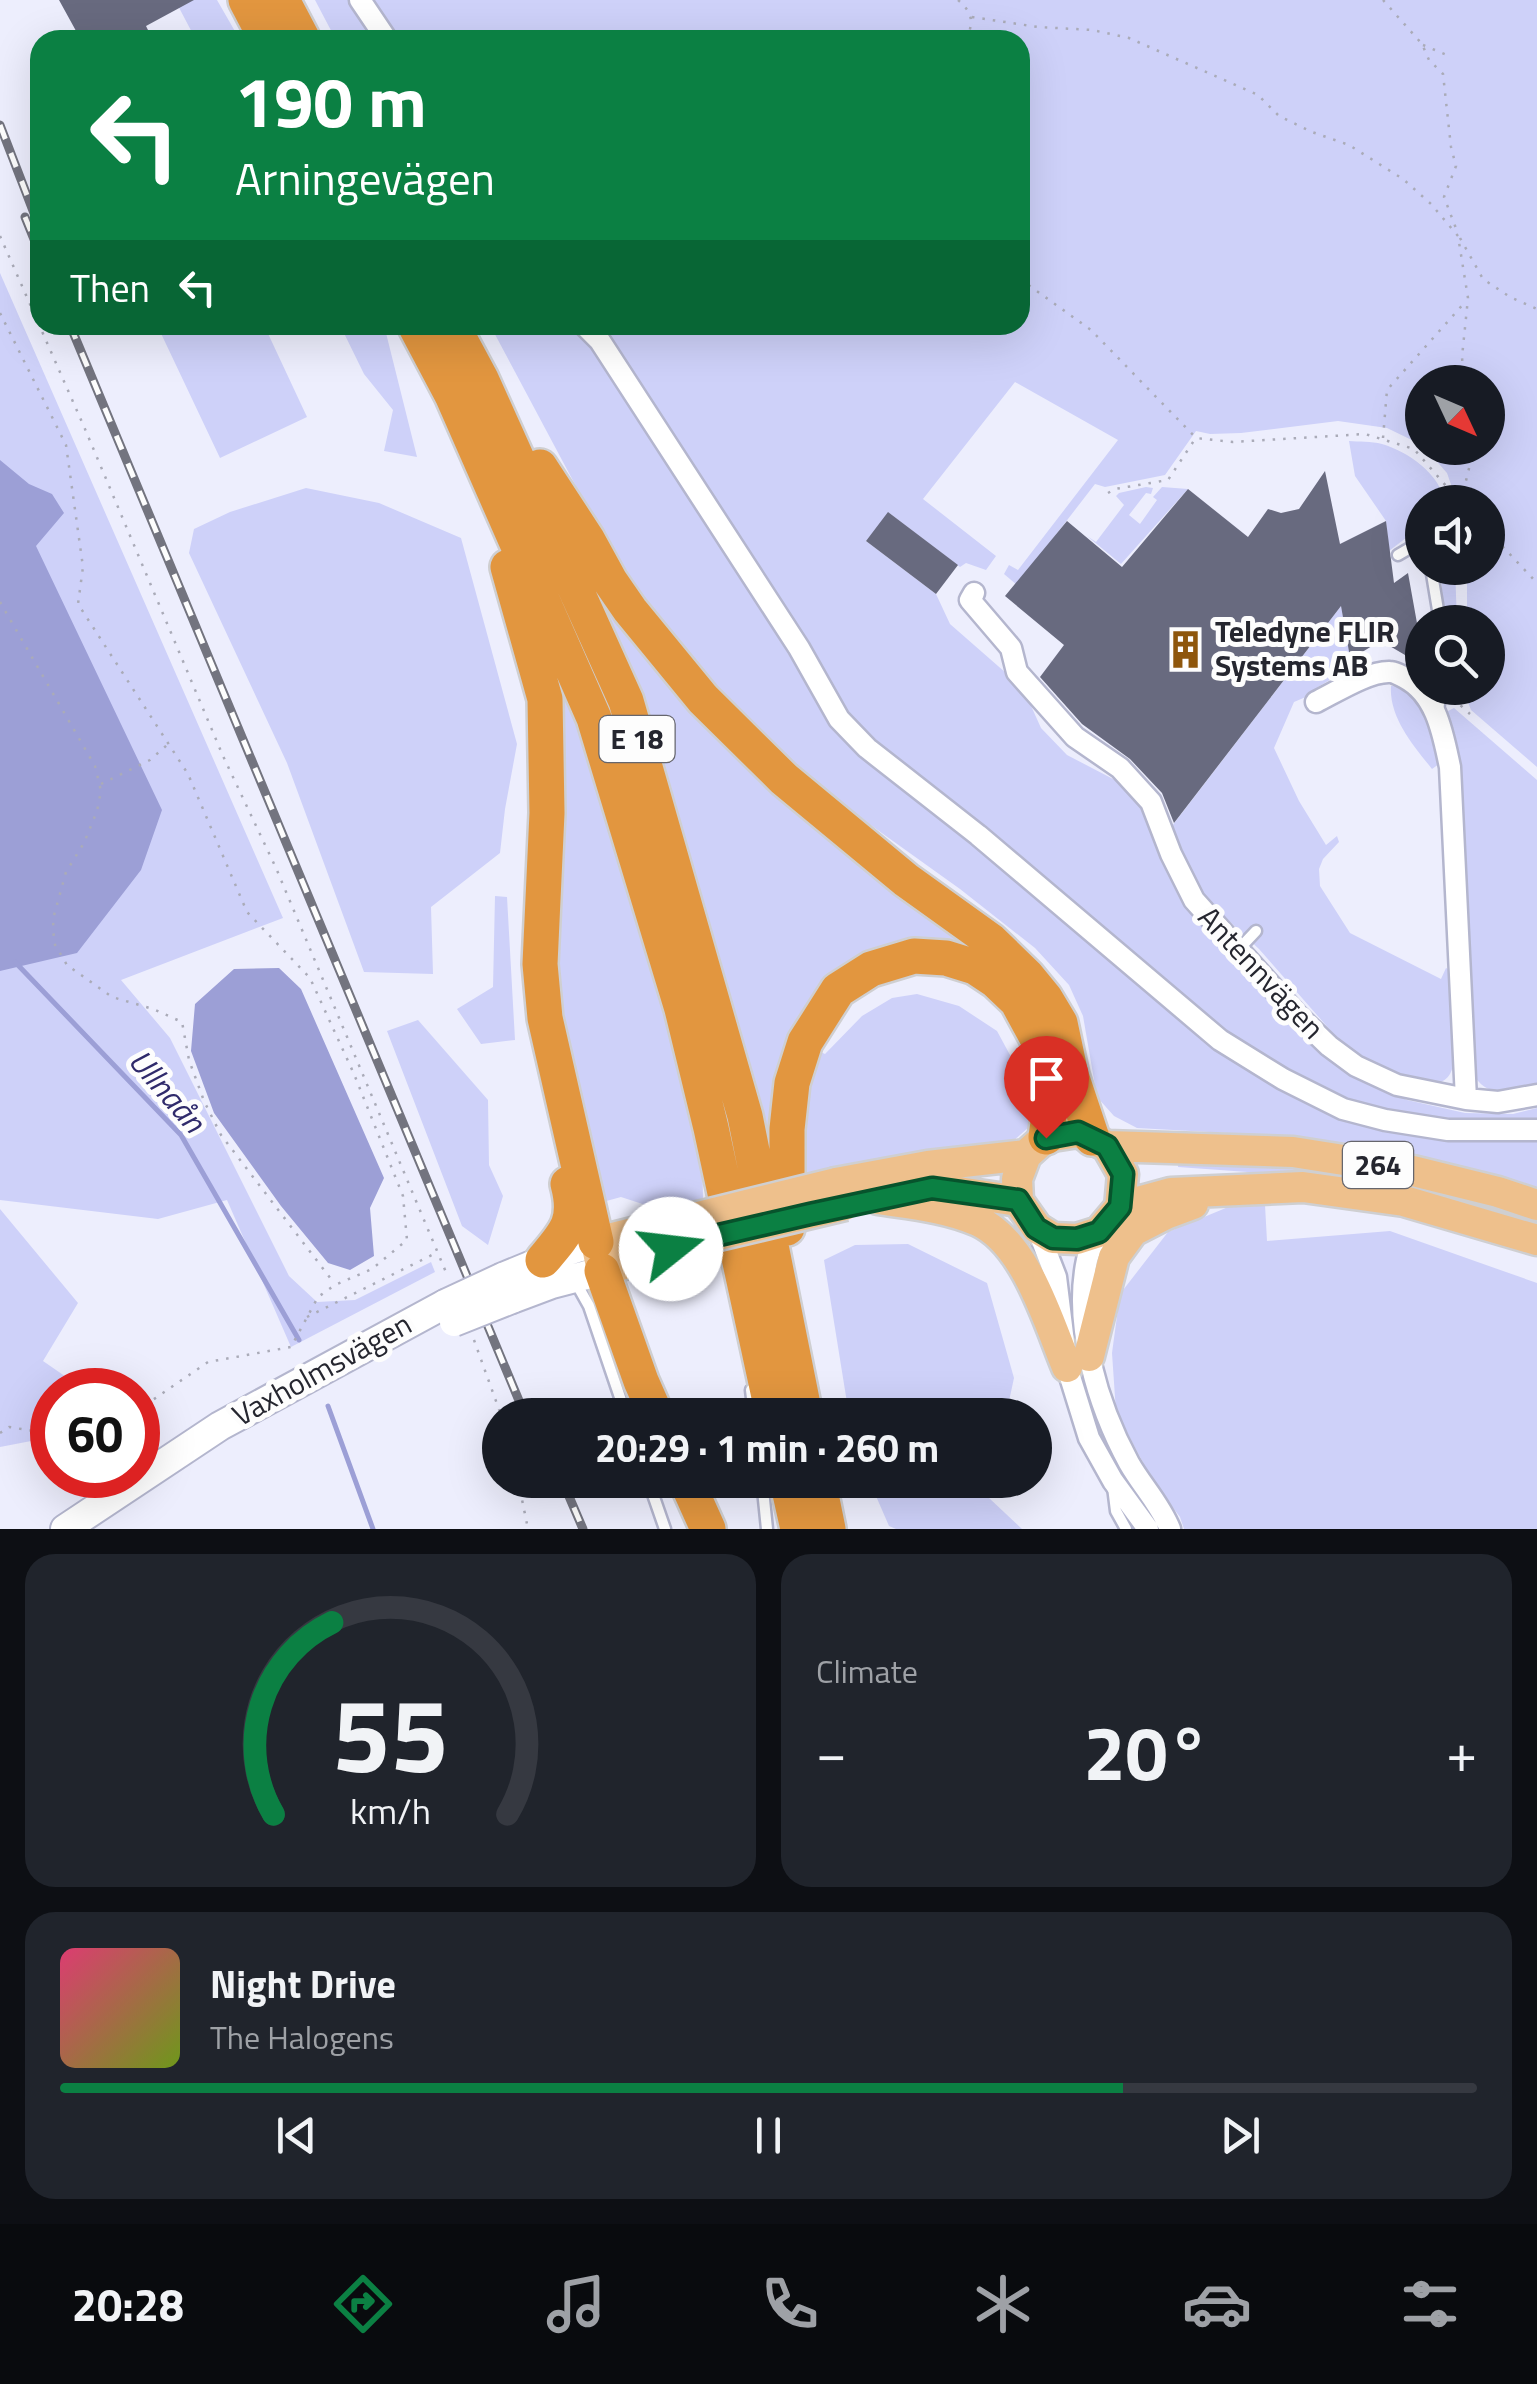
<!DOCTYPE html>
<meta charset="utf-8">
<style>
body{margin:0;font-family:"Titillium Web",sans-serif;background:#20242c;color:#f1f3f6;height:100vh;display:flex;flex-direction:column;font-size:38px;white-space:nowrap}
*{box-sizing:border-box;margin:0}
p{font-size:32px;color:#9ea1a6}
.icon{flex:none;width:55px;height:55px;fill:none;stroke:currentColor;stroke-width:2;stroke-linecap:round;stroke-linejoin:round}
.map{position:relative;height:1529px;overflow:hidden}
.sheet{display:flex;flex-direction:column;gap:25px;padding:25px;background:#0d0f14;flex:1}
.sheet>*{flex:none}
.banner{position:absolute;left:30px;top:30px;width:1000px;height:305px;border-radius:30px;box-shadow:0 10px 40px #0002;background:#0b8043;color:#fff;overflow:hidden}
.needle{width:65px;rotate:134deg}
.buttons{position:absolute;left:1405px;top:365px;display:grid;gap:20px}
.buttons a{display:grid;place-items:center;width:100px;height:100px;border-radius:50%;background:#171b24;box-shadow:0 10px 40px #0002;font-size:50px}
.speed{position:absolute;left:30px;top:1368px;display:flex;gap:20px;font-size:50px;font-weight:700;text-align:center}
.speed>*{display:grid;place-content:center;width:130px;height:130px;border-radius:50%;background:#171b24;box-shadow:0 10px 40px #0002;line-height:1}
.speed .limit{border:15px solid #d22;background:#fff;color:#111}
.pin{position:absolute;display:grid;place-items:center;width:85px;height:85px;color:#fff;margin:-102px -42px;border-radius:50% 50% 50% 0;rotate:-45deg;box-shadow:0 0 10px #0007}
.pin .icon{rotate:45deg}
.me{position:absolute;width:110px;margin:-55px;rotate:74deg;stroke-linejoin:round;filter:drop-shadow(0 0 8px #0008)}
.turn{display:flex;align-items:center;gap:35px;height:210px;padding:0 40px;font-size:45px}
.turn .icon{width:130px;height:130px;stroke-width:2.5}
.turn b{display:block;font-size:70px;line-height:85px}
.then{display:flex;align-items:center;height:95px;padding:0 40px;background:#0003;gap:20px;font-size:38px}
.big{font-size:75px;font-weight:700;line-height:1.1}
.sheet .tile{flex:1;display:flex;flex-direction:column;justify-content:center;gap:15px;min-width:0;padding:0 35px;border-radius:30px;background:#20242c}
.sheet .dial{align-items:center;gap:0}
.dial svg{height:260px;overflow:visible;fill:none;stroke:#363941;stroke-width:7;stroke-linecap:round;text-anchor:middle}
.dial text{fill:#f1f3f6;stroke:none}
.song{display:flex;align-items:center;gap:30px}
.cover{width:120px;height:120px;border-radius:15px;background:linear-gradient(135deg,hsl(340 70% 55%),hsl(80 70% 35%))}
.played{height:10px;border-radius:5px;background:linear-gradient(90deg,#0b8043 75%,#363941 75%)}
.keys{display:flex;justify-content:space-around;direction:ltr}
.heat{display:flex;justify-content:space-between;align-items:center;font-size:55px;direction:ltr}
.sheet .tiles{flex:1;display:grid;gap:25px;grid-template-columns:1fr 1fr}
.tile:last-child{grid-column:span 2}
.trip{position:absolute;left:482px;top:1398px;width:570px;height:100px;border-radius:50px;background:#171b24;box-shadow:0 10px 40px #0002;font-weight:700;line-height:100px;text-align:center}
.menu{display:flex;height:160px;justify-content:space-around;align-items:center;background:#090b0e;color:#9ea1a6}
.menu .icon{width:70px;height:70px}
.menu .on{color:#0b8043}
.menu b{font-size:45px;color:#f1f3f6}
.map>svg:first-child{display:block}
</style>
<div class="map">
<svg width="1537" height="1529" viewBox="0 0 1537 1529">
<rect width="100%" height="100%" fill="#edeefd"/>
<path fill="#ced1f9" d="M175 0H217L240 40H196Z
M315 0H1537V767L1471 710 1466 697V688H1488V622H1467V568H1488V502H1457L1447 473 1425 448H1488V382H1422V445L1387 428 1338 421 1241 433 1210 434 1196 431 1165 475 1105 487 1095 484 1017 585 1004 574 1009 565 1018 570 1118 440 1015 382 923 499 996 556 986 570 966 563 960 567 889 513 866 541 936 594 950 624 1023 688 1041 728 1067 755 1115 780 1143 809 1181 896 1283 1015 1337 1066 1407 1100 1465 1113 1513 1114 1537 1108V1125L1462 1124 1331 1110 1537 1135V1189L1419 1157 1299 1137 1137 1128 1114 1116 1097 1097 1083 1016 1069 985 1035 948 960 889 844 806 745 723 627 582 490 325H1020V40H336Z
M0 273 283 918 121 980 170 1038 289 1276 317 1302 355 1300 431 1262 435 1272 291 1347 227 1200 158 1219 0 1200Z
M157 325H264L307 417 220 458Z
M340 325H384L417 457 384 451 393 410 364 374Z
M1349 441C1359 442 1371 441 1382 444 1407 451 1442 475 1444 502H1422V522L1415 531 1389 551 1386 521 1355 476Z
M1146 487 1153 488 1151 494 1146 493 1129 515 1140 524 1157 500 1153 497 1162 487 1188 489 1121 564 1087 536 1096 542 1124 505 1116 496 1119 493Z
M306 488 379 503 461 538 517 744 505 809 500 853 431 907 433 974 364 972 287 763 189 553 194 529 230 512Z
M567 526 615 610 1008 963 952 947 824 991 775 1183 689 855 660 771Z
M1440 568H1455L1457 622H1445Z
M1341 606 1351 661 1359 654 1360 669 1333 678 1318 687 1315 693 1294 702 1274 748 1299 801 1326 845 1337 836 1339 842 1323 859 1319 869 1320 886 1350 933 1441 979 1446 968 1454 972 1457 980 1453 1065C1445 1113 1358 1056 1338 1039L1259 949 1209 902 1195 882 1172 826Z
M548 637 603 797 702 1141 703 1200 677 1208 661 1210 621 1197 599 1203 561 1013 553 883Z
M1404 685 1425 706 1439 764 1432 769C1414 746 1389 718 1391 686Z
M1454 708 1537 780V1086C1514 1090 1490 1100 1475 1077L1444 718 1448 711Z
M495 896 507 897 515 1040 481 1044 457 1009 493 987Z
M917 994 959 1006 997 1031 1023 1079 1033 1069 1036 1111 1029 1127 1013 1141 972 1145 800 1179 799 1138 816 1050 825 1054 862 1016 892 998Z
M418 1020 488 1100 489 1165 503 1196 488 1245 462 1226 387 1031Z
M1179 1157 1338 1168 1489 1203 1537 1219V1227L1334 1178 1178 1167Z
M1233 1205H1265L1267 1241 1390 1231 1537 1283V1529H1184L1180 1517 1154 1483 1116 1412 1112 1353 1120 1294 1168 1232Z
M0 1209 78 1303 43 1361 85 1390H52V1437L0 1447Z
M908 1244 987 1283 1014 1378 1006 1415H849L824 1260 855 1245Z
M869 1480H992L988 1497 1022 1529H896L889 1526Z"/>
<path fill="#9c9fd6" d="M0 460 29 484 52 494 64 513 36 546 162 810 141 870 77 953 0 971Z
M279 968 301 989 384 1178 370 1208 374 1256 350 1270 328 1263 281 1206 214 1113 191 1051 195 1004 234 969Z"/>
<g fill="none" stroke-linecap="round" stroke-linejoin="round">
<path stroke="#9c9fd6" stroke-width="5" d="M15 962 181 1135 299 1340
M328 1406 373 1529"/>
</g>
<path fill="#686a7f" d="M59 0H194L146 26 153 40H81Z
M1325 471 1340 544 1386 521 1394 583 1408 573 1422 651V665L1388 645 1372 646 1359 654 1351 663 1341 606 1174 823 1162 793 1130 759 1082 724 1040 677 1064 645 1005 596 1067 521 1122 567 1188 489 1248 537 1268 509 1281 513 1299 509Z
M888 512 958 565 936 594 866 541Z"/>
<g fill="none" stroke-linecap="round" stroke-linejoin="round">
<defs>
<path id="service" d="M1398 555 1422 541
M1431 568 1440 622
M1438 711 1441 688
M1239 949 1256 931
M575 1281 589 1306 626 1415
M751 1390 754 1415
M648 1480 665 1529
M762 1480 767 1529
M1113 1487 1116 1511 1126 1529"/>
<path id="minor" d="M360 0 387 40
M584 325 600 341 799 648 839 719 867 748 978 835 1220 1040 1283 1079 1343 1109 1385 1120 1448 1130H1537
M974 593 970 600 1011 648 1017 672 1075 737 1120 768 1151 802 1171 854 1194 900 1298 1016 1329 1046 1356 1066 1397 1085 1466 1099 1498 1102 1537 1095
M1316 702C1336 692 1369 671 1390 672 1394 672 1402 676 1405 678 1437 695 1443 735 1450 767L1466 1099
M1037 1228 1056 1277 1067 1367 1089 1438 1113 1481 1148 1529
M1099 1232C1095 1241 1089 1251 1087 1260 1073 1325 1098 1406 1129 1463 1142 1486 1160 1504 1170 1529"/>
<path id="secondary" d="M503 1277 559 1254 596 1242
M512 1299 552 1284 602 1271
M65 1529 220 1426 445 1304"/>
<path id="primary" d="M1107 1146 1123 1174 1120 1207
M836 1183 928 1166 1026 1155
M913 1192 931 1188 1018 1201
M878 1199C911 1204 946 1207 978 1221 1026 1243 1048 1321 1067 1367
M1537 1205 1498 1192 1413 1171 1293 1152 1107 1146 1078 1132 1046 1137 1026 1155 1017 1179 1018 1201 1037 1228 1053 1238 1077 1239 1099 1232 1120 1207 1171 1193 1303 1187 1404 1201 1537 1240
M698 1217 596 1242 602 1271 706 1238
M1089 1356 1114 1257 1133 1231 1166 1214 1193 1204"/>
<path id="motorway" d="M246 0 267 40
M282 0 303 40
M415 325 452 395 594 718 682 1009 711 1128 773 1415
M452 325 481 379 626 701 745 1116 805 1415
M540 467 587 539 610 581 630 610 703 699 784 779 906 880 991 941 1027 976 1045 998 1060 1023 1071 1075 1092 1138
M508 567 545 699 547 813 540 964 545 1018 596 1242
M787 1228V1129L792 1083 805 1042 838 990 871 969 914 956 946 958 975 967 996 981 1017 1001 1042 1047 1049 1116 1046 1137
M543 1260C566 1233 578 1221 568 1184
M602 1271 641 1381 656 1415
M686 1480 708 1529
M787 1480 798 1529
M818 1480 828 1529"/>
</defs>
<use href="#service" stroke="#b4b6ce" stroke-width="15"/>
<use href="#minor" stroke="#b4b6ce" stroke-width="25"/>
<use href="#secondary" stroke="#b4b6ce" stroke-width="32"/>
<use href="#primary" stroke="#cfcfd1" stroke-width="35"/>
<use href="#motorway" stroke="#cfcfd1" stroke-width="40"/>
<path stroke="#aaabb8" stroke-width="2.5" stroke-dasharray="2.5 8" stroke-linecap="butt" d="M958 0C973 13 974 22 966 40
M1383 0 1422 44 1429 60 1443 74 1451 147 1456 166 1444 197 1457 231
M972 17 1038 27 1092 30 1129 38 1258 95 1279 116 1312 132 1349 145 1403 179 1431 204 1458 236 1468 298 1462 357 1464 382
M1423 45 1447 55
M0 236 85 429 223 756 276 868 448 1277
M1460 238 1483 279 1510 297 1537 309
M1020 279 1091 330 1196 438 1233 442 1365 434 1414 449 1460 502
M0 313 66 445 83 567 78 604 188 774 247 912 310 978 354 1074 403 1196 407 1240 372 1269 335 1285 318 1297 291 1347 208 1362 138 1410
M1383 438 1387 390 1466 301
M1108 493 1115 489 1168 480 1195 439
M1461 501 1474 448
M1488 531 1537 583
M0 602 95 766 101 791 97 811 84 843 66 872 53 919 54 943 67 965 112 997 153 1009 182 1022 189 1060 204 1101 221 1135 334 1283
M1451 703H1458L1470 714
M101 784 150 760 167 745
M307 1317 438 1252
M474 1340 501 1415
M0 1433 9 1427 52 1434
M518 1480 528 1529"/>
<use href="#service" stroke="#fff" stroke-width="10"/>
<use href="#minor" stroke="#fff" stroke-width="20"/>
<use href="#secondary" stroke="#fff" stroke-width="28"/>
<use href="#primary" stroke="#eec08c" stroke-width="30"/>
<use href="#motorway" stroke="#e2963f" stroke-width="35"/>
<defs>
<path id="rail" d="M0 125 40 229
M25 217 40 254
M70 325 525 1415
M562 1480 583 1529"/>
</defs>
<use href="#rail" stroke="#73747f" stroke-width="9"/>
<use href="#rail" stroke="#fdfdfd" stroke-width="5" stroke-dasharray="15" stroke-linecap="butt"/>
<defs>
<path id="secondary-bridge" d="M445 1304 503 1277
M454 1322 512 1299"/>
<path id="primary-bridge" d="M698 1217 836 1183
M706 1238 845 1205"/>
</defs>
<use href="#secondary-bridge" stroke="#b4b6ce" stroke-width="32" stroke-linecap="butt"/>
<use href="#primary-bridge" stroke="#cfcfd1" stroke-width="35" stroke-linecap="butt"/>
<use href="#secondary-bridge" stroke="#fff" stroke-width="28"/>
<use href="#primary-bridge" stroke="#eec08c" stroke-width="30"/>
</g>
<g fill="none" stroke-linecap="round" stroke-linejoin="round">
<defs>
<path id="route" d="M671 1249 706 1238 810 1214 932 1188 1018 1200 1036 1228 1053 1238 1077 1239 1099 1232 1120 1207 1123 1174 1107 1146 1078 1132 1046 1138"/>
</defs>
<use href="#route" stroke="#07532c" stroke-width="25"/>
<use href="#route" stroke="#0b8043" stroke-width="18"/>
</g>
<defs>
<symbol id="building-bare" viewBox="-9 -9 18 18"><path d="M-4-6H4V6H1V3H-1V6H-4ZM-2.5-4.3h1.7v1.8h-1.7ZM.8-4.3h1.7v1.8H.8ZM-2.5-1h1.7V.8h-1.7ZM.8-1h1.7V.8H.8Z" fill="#8e560c" stroke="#fdfdfd" stroke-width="2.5" paint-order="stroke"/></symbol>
</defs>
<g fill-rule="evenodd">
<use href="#building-bare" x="1158" y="622" width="55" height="55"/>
</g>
<g text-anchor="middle" stroke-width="10" stroke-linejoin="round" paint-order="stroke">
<g fill="#fdfdfd" stroke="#66666d" stroke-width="2.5">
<rect x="599.5" y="716" width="75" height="46" rx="8"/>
<rect x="1343" y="1142" width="70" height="46" rx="8"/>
</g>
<g font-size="28" font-weight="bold" fill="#25262f">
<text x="637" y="749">E 18</text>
<text x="1378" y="1175">264</text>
</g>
<g font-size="30" font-weight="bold" fill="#25262f" stroke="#fdfdfd" text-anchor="start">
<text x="1215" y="642">Teledyne FLIR<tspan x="1215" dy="34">Systems AB</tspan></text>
</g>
<g font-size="30" fill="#25262f" stroke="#fdfdfd">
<text transform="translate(1261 973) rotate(47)" y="10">Antennvägen</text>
<text transform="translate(322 1370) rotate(-29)" y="10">Vaxholmsvägen</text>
</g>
<g font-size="32" font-style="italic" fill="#2f2a6b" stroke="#fdfdfd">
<text transform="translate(167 1091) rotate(49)" y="11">Ullnaån</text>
</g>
</g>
</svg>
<div class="buttons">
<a><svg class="needle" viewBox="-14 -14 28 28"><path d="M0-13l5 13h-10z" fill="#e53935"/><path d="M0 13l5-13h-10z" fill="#9ea1a6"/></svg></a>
<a><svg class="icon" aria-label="sound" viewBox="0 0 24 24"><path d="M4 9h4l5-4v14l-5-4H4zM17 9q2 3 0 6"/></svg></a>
<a><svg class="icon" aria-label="search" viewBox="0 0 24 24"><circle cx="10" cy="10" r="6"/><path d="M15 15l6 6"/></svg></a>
</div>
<div class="speed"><div class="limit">60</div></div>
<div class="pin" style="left:1046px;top:1138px;background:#d93025"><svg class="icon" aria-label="arrive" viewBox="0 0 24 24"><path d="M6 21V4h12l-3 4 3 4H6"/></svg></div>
<svg class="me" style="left:671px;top:1249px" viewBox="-20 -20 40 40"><circle r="19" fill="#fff"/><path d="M0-13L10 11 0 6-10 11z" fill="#0b8043"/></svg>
<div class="trip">20:29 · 1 min · 260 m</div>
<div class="banner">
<div class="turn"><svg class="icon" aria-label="left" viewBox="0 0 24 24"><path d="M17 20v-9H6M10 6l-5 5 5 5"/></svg><div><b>190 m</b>Arningevägen</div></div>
<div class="then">Then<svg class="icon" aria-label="left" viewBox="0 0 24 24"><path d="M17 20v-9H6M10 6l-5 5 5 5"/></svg></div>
</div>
</div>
<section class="sheet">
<div class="tiles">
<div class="tile dial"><svg viewBox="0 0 100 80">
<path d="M14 69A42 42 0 1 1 86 69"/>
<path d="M14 69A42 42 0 0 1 32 10" stroke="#0b8043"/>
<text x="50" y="56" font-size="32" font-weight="700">55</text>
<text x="50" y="72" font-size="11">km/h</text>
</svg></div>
<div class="tile"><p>Climate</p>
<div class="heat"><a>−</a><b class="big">20°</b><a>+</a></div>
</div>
<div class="tile">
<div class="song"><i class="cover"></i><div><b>Night Drive</b><p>The Halogens</p></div></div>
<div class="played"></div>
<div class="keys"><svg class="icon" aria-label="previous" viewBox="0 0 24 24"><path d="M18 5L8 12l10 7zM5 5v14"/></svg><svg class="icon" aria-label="pause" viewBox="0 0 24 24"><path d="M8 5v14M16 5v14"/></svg><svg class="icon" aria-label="next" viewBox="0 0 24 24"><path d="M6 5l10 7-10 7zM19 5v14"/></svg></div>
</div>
</div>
</section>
<nav class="menu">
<b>20:28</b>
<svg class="icon on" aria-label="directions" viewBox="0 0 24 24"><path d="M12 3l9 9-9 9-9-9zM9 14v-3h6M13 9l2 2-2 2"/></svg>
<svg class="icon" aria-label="music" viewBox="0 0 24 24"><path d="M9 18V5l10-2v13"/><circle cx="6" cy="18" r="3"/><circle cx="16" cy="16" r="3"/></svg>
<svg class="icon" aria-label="phone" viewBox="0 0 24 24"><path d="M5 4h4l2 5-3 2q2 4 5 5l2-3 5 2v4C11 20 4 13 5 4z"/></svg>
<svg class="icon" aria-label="climate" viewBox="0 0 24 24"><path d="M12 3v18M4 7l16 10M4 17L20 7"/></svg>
<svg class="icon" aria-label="car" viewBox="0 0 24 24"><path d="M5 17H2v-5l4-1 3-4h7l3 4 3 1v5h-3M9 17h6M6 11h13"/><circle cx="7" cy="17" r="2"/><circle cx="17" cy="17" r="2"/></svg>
<svg class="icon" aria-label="filters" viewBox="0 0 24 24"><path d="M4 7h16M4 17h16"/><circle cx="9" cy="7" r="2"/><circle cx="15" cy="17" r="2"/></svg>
</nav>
